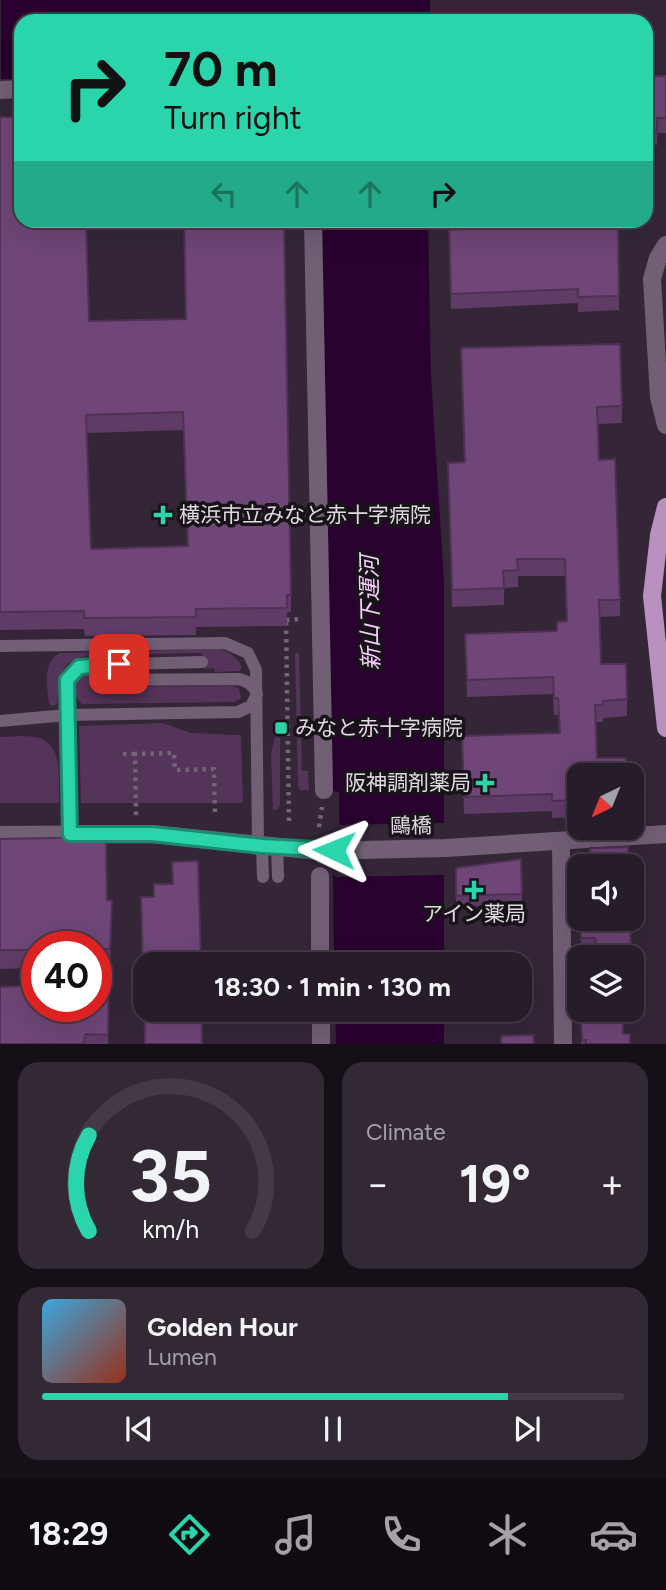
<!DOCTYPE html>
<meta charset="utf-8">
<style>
body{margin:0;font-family:Figtree,"Noto Sans JP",sans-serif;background:#332935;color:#f1f3f6;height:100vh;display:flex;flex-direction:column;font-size:26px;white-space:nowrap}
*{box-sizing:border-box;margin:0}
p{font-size:23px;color:#a4a1a8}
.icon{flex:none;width:38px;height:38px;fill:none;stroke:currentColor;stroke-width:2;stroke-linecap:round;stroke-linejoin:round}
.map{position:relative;height:1044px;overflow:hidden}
.details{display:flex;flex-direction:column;gap:18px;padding:18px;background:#150f17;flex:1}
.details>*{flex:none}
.hud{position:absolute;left:14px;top:14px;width:639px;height:214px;border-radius:21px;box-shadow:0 7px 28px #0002,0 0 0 2px #433a46;background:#2bd5ac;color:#111;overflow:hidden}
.needle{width:46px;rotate:223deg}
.fabs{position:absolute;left:567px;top:763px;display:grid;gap:14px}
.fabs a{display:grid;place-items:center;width:77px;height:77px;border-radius:14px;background:#271c29;box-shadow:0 7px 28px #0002,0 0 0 2px #433a46;font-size:35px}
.speed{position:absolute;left:21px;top:931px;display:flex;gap:14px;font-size:35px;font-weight:700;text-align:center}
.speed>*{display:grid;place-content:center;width:91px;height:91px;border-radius:50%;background:#271c29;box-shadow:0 7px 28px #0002,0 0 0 2px #433a46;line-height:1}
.speed .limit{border:10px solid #d22;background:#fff;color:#111}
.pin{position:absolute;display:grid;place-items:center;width:60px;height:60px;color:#fff;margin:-30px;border-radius:14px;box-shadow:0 4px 10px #0006}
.me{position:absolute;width:77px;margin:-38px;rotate:272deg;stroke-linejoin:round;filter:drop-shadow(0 0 5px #0008)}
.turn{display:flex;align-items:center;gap:24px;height:147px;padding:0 35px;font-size:32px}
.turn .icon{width:91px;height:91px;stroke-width:2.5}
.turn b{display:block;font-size:49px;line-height:60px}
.lanes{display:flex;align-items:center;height:66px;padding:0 35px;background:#0003;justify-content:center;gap:35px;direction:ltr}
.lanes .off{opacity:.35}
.big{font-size:52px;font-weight:700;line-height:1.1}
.details .card{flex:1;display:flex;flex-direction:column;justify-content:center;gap:10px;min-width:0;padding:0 24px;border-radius:21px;background:#332935}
.details .dial{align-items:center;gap:0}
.dial svg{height:182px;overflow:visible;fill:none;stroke:#433a46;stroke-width:7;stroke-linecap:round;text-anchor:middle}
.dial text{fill:#f1f3f6;stroke:none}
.song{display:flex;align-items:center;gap:21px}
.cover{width:84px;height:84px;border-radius:10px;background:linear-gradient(135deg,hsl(200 70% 55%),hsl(10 70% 35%))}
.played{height:7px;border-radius:4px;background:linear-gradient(90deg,#2bd5ac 80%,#433a46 80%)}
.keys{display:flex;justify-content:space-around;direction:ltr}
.heat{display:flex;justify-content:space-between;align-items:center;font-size:38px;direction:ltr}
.details .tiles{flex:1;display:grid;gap:18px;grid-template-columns:1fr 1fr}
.card:last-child{grid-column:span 2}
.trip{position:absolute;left:133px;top:952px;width:399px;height:70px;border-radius:21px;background:#271c29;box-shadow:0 7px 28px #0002,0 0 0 2px #433a46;font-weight:700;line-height:70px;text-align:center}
.dock{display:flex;height:112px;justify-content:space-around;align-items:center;background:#100b10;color:#a4a1a8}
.dock .icon{width:49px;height:49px}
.dock .on{color:#2bd5ac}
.dock b{font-size:32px;color:#f1f3f6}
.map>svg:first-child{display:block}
</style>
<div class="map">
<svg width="666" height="1044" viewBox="0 0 666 1044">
<rect width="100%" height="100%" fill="#342637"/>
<path fill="#543459" d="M219 649C230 652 239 658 242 668L239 671 215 672 214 668 203 669 202 653 90 655C58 660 60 678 57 704L53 706 49 704C47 686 42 662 60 653Z
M295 653H299L302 771H308L309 790H300L298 786Z
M95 671 96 687 234 686 239 689 241 698 234 702 82 704C72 696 74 682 82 673Z
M163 723 191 733 239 735 241 737 243 803H81L79 726Z
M0 737C11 737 23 735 34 737 65 741 58 780 59 803H0Z
M275 737 280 738V805L278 809 273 810 271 754Z"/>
<path fill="#290230" d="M1 0H430V21H21V79H1Z
M322 221H428L431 376 444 582V964H334L333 875 340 874 339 792 333 791Z
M335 1010H444V1044H336Z"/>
<path fill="#342637" d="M445 823 446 875 335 877 336 825Z"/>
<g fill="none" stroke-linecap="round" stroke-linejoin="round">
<path stroke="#726574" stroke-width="4.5" stroke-dasharray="3.5 5" stroke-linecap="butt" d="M286 620 303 619
M286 622 289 821
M123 754H135
M136 815 135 754 174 753 175 770 214 769 215 817
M319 827 322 807"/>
<path stroke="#725f76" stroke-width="12" d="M0 646 225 643 248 653 256 670 258 845
M97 680 238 679C248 681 253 685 257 694L251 706 238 712 67 715V680L79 667 91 665 202 662
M0 721 67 715 70 834
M262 846 263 877
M277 847 278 877"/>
<path stroke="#725f76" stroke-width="18" d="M0 90 21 89
M313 220 324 790
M320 876V964
M321 1010V1044"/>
<path stroke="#725f76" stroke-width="18" d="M666 245 658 258 652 279 659 397 666 425
M561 841 563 1044"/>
<path stroke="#725f76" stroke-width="18" d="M0 835 152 834 319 851 446 848 666 834"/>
<path stroke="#b891bf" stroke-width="18" d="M666 507 659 535 652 596 666 728"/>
</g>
<path fill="#5f3c66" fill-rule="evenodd" d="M646 76H666V133H657V145L646 146Z
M0 117 21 220 89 321 186 319 291 595V612L287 613V626L196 627V635L85 636 84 629 0 630ZM183 430 187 546 91 549 87 433Z
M618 222 619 310 578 312V303L451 309 449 230Z
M461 365 622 406V423L598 424 599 460 620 600V616L599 617 601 664 627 699V716L603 718V722H596L579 775V817L552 818V811L464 814 462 736 559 733 558 715H554L553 694 467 697 465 634 557 631 567 621 565 576H518V587L504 588V605L452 607 448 463 464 462Z
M0 839 107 900 112 918 110 967H96V947H37V968L0 969Z
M521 859 522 905 456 906V868Z
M580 919 631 957 581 956Z
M109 999 108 1044H0Z
M581 1018 623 1034 630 1044H581Z"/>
<path fill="#6f4677" stroke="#4e3153" stroke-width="2" fill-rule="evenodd" d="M646 76H666V118H657V131H646Z
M0 117H21V220H86L89 321 186 319 184 220H284L291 595H287V608L196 609V617L85 618 84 611 0 612ZM183 412 188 546 91 549 86 415Z
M580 220H604V223L618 222 619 296 578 297V289L451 294 449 230 580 224Z
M620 344 622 406 597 407 599 460 615 459 620 600H599L601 664H626L627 699 603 701V705H595L597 758H626V775H579V800L552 801V794L464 797 462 736 560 733 558 698H554L553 677 467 680 465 634 557 631V622L567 621 565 559H517L518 570 503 571 504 588 452 590 448 463 465 462 461 348Z
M106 837 107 900H112L110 949H96V947H37V950H0V839Z
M628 847V866H579V869V854H590V848Z
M521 859 522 894 456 896V868Z
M198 861 201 964H145V1010H202V1044H145L141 897H154V884H173L172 862Z
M581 919H630L631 957H598L595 938H581Z
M96 981H109L108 1035 86 1034 83 1044H0V987L37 985V1006H96Z
M623 1017V1034H630V1044H586V1040H582L581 1018Z
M533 1035 534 1044H501V1036Z"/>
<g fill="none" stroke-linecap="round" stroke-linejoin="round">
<defs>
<path id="route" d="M119 664 79 667 67 680 70 834H152L262 846 334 850"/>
</defs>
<use href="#route" stroke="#1c8a70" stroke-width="18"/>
<use href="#route" stroke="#2bd5ac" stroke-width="12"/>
</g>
<g fill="#2bd5ac" stroke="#181219" stroke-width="2.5">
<path d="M159.5 504.5h7v7h7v7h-7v7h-7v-7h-7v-7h7z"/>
<rect x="274" y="721" width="14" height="14" rx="3.5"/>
<path d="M481.5 772.5h7v7h7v7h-7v7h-7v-7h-7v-7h7z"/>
<path d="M470.5 879.5h7v7h7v7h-7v7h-7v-7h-7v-7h7z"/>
</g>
<g text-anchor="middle" stroke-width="7" stroke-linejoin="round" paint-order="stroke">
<g font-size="21" fill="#e2d8e3" stroke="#181219" text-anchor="start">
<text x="179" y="522">横浜市立みなと赤十字病院</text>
<text x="295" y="735">みなと赤十字病院</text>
<text x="471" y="790" text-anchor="end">阪神調剤薬局</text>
<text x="474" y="921" text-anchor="middle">アイン薬局</text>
</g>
<g font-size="21" fill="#e2d8e3" stroke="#181219">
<text transform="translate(411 826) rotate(-1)" y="7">鷗橋</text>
</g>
<g font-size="23" font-style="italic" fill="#f5cefc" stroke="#181219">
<text transform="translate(370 613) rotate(-91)" y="8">新山下運河</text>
</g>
</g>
</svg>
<div class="fabs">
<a><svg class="needle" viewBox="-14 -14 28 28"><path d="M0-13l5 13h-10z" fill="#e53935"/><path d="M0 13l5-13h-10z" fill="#a4a1a8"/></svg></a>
<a><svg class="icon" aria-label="sound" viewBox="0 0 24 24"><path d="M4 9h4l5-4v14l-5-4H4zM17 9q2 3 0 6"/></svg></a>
<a><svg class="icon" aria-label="layers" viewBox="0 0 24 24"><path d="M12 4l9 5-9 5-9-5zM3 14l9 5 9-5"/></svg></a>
</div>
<div class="speed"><div class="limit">40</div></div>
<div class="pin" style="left:119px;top:664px;background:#d93025"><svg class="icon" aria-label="arrive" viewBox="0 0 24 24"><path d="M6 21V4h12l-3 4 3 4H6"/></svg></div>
<svg class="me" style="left:334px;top:850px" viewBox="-20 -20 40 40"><path d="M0-17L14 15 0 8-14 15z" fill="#2bd5ac" stroke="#fff" stroke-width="4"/></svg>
<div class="trip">18:30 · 1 min · 130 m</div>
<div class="hud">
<div class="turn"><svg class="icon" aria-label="right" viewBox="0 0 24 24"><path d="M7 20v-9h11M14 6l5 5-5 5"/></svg><div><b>70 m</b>Turn right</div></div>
<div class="lanes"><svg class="icon off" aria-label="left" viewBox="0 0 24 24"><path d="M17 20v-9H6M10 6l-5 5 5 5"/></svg><svg class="icon off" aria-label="ahead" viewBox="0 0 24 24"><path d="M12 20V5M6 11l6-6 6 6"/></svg><svg class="icon off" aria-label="ahead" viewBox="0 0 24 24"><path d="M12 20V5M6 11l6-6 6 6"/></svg><svg class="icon" aria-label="right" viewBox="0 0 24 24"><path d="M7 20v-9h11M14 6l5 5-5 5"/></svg></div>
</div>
</div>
<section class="details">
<div class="tiles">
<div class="card dial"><svg viewBox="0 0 100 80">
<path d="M14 69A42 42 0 1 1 86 69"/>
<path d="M14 69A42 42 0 0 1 14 27" stroke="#2bd5ac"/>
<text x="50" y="56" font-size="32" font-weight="700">35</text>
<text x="50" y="72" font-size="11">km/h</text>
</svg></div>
<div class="card"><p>Climate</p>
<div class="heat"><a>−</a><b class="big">19°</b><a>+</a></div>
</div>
<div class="card">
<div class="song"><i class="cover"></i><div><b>Golden Hour</b><p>Lumen</p></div></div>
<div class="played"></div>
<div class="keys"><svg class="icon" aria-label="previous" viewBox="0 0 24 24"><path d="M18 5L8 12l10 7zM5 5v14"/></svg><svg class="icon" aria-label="pause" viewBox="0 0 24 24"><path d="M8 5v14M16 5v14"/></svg><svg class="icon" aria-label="next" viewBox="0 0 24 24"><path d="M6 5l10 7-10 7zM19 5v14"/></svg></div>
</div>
</div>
</section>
<nav class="dock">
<b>18:29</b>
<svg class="icon on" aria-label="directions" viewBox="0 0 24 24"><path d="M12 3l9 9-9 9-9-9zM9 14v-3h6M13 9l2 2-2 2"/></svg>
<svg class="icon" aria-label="music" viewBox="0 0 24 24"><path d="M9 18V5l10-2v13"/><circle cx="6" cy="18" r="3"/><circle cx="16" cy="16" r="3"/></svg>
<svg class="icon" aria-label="phone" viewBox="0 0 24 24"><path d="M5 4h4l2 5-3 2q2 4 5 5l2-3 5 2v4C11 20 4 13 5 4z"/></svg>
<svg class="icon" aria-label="climate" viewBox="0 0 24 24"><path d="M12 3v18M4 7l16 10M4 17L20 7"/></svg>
<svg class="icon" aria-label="car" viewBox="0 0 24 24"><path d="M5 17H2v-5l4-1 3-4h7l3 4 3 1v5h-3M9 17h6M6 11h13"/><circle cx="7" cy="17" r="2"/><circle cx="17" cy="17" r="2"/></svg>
</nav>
